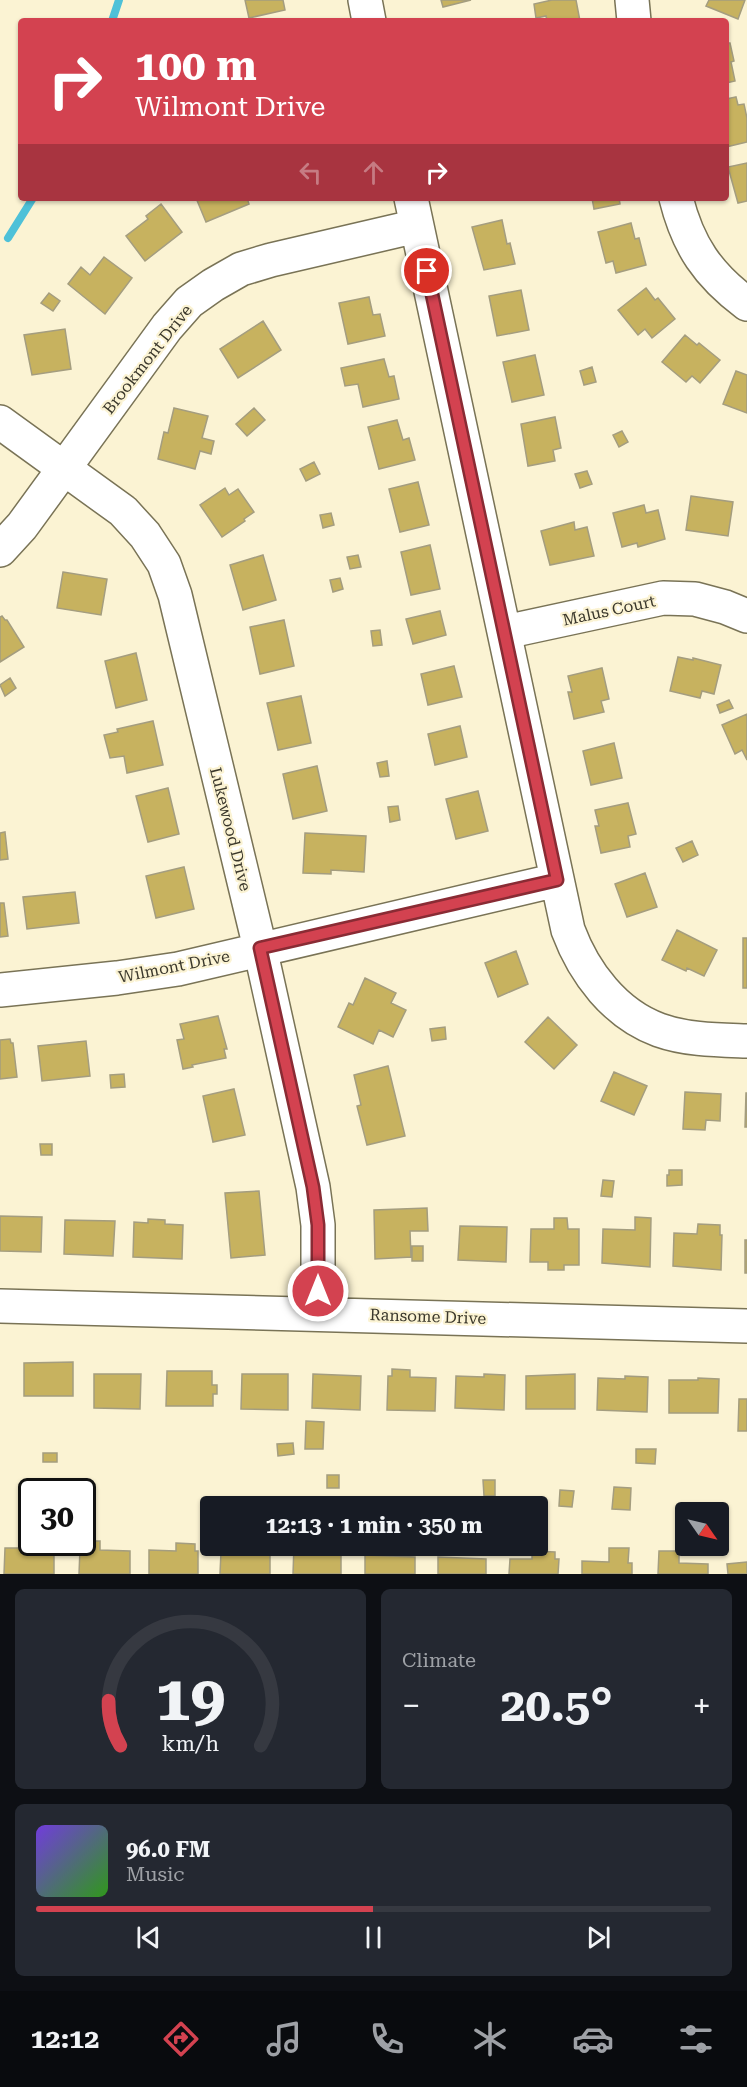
<!DOCTYPE html>
<meta charset="utf-8">
<style>
body{margin:0;font-family:"Roboto Serif",serif;background:#242831;color:#f1f3f6;height:100vh;display:flex;flex-direction:column;font-size:22px;white-space:nowrap}
*{box-sizing:border-box;margin:0}
p{font-size:20px;color:#9ea1a6}
.icon{flex:none;width:33px;height:33px;fill:none;stroke:currentColor;stroke-width:2;stroke-linecap:round;stroke-linejoin:round}
.map{position:relative;height:1574px;overflow:hidden}
.panel{display:flex;flex-direction:column;gap:15px;padding:15px;background:#0d0f14;flex:1}
.panel>*{flex:none}
.guide{position:absolute;left:18px;top:18px;width:711px;height:183px;border-radius:6px;box-shadow:0 2px 4px #0004;background:#d34250;color:#fff;overflow:hidden}
.needle{width:39px;rotate:124deg}
.controls{position:absolute;left:675px;top:1502px;display:grid;gap:12px}
.controls a{display:grid;place-items:center;width:54px;height:54px;border-radius:6px;background:#171b24;box-shadow:0 2px 4px #0004;font-size:30px}
.speed{position:absolute;left:18px;top:1478px;display:flex;gap:12px;font-size:30px;font-weight:700;text-align:center}
.speed>*{display:grid;place-content:center;width:78px;height:78px;border-radius:50%;background:#171b24;box-shadow:0 2px 4px #0004;line-height:1}
.speed .limit{border:3px solid #111;border-radius:9px;background:#fff;color:#111}
.pin{position:absolute;display:grid;place-items:center;width:51px;height:51px;color:#fff;margin:-26px;border:3px solid #fff;border-radius:50%;box-shadow:0 2px 6px #0007}
.me{position:absolute;width:66px;margin:-33px;rotate:0deg;stroke-linejoin:round;filter:drop-shadow(0 0 4px #0008)}
.turn{display:flex;align-items:center;gap:21px;height:126px;padding:0 18px;font-size:27px}
.turn .icon{width:78px;height:78px;stroke-width:2.5}
.turn b{display:block;font-size:42px;line-height:51px}
.lanes{display:flex;align-items:center;height:57px;padding:0 18px;background:#0003;justify-content:center;gap:30px;direction:ltr}
.lanes .off{opacity:.35}
.big{font-size:45px;font-weight:700;line-height:1.1}
.panel .tile{flex:1;display:flex;flex-direction:column;justify-content:center;gap:9px;min-width:0;padding:0 21px;border-radius:9px;background:#242831}
.panel .dial{align-items:center;gap:0}
.dial svg{height:156px;overflow:visible;fill:none;stroke:#363941;stroke-width:7;stroke-linecap:round;text-anchor:middle}
.dial text{fill:#f1f3f6;stroke:none}
.song{display:flex;align-items:center;gap:18px}
.cover{width:72px;height:72px;border-radius:9px;background:linear-gradient(135deg,hsl(260 70% 55%),hsl(110 70% 35%))}
.played{height:6px;border-radius:3px;background:linear-gradient(90deg,#d34250 50%,#363941 50%)}
.keys{display:flex;justify-content:space-around;direction:ltr}
.heat{display:flex;justify-content:space-between;align-items:center;font-size:33px;direction:ltr}
.panel .tiles{flex:1;display:grid;gap:15px;grid-template-columns:1fr 1fr}
.tile:last-child{grid-column:span 2}
.trip{position:absolute;left:200px;top:1496px;width:348px;height:60px;border-radius:6px;background:#171b24;box-shadow:0 2px 4px #0004;font-weight:700;line-height:60px;text-align:center}
.tabs{display:flex;height:96px;justify-content:space-around;align-items:center;background:#090b0e;color:#9ea1a6}
.tabs .icon{width:42px;height:42px}
.tabs .selected{color:#d34250}
.tabs b{font-size:27px;color:#f1f3f6}
.map>svg:first-child{display:block}
</style>
<div class="map">
<svg width="747" height="1574" viewBox="0 0 747 1574">
<rect width="100%" height="100%" fill="#fbf3d3"/>
<g fill="none" stroke-linecap="round" stroke-linejoin="round">
<path stroke="#4ec1d8" stroke-width="8" d="M112 21 119 0
M8 238 33 198"/>
</g>
<path fill="#c7b25f" stroke="#a49d7f" stroke-width="1.5" d="M245 0H283L285 10 249 18Z
M441 0H471L443 7Z
M552 0H576L580 21H547L546 16 536 18 534 4Z
M709 0H745L738 19 706 6Z
M726 43H730L734 61 731 62 735 81 726 83Z
M736 97 738 105 744 104 747 118V142L726 147V99Z
M747 163V201L738 203 728 167Z
M196 198H247L249 204 206 222Z
M592 198H619L620 204 594 209Z
M161 204 182 232 145 261 126 236 148 219 146 216Z
M502 220 507 244 510 243 515 264 484 270 472 227Z
M631 223 635 239 639 238 646 265 616 273 613 261 606 263 598 232Z
M104 257 132 278 105 314 68 284 81 267 90 275Z
M646 288 655 300 658 298 675 319 652 338 645 329 638 335 618 310Z
M521 290 529 330 497 336 489 296Z
M49 293 60 301 53 311 41 303Z
M369 297 373 315 380 314 385 336 348 344 339 303Z
M263 321 281 350 238 378 220 349Z
M65 329 71 369 32 375 24 335Z
M685 335 697 345 699 343 720 360 700 383 692 376 686 382 662 362Z
M535 355 544 395 512 402 503 362Z
M384 359 389 377 394 376 399 399 363 407 358 384 345 386 341 368Z
M592 367 596 382 584 385 580 371Z
M736 371 747 375V413L723 404Z
M174 408 208 416 202 438 214 441 211 454 200 451 195 469 158 459 164 432 168 433Z
M254 408 265 420 247 436 236 424Z
M555 417 561 448 553 450 555 461 528 466 521 424Z
M397 420 403 440 409 438 415 460 379 469 368 427Z
M622 431 628 442 619 447 613 435Z
M314 462 320 474 306 481 300 469Z
M587 471 592 484 580 488 575 474Z
M418 482 429 525 400 532 389 489Z
M225 488 229 495 238 489 254 512 244 519 245 521 222 537 200 505Z
M691 496 733 502 728 536 686 530Z
M644 505 646 513 658 510 665 539 638 547 637 543 622 547 613 513Z
M331 513 334 525 323 528 320 515Z
M574 522 575 530 587 527 594 556 550 565 541 531Z
M430 545 440 589 411 595 401 552Z
M263 555 276 600 243 610 230 565Z
M358 555 361 567 350 569 347 557Z
M63 572 107 579 101 615 57 608Z
M340 578 343 589 333 592 330 580Z
M440 611 446 635 413 644 406 619Z
M2 616 5 620H7L24 647 0 662V617Z
M284 620 294 666 260 674 250 627Z
M380 630 382 645 373 646 371 631Z
M136 653 147 700 116 708 105 661Z
M678 657 693 660V658L721 665 714 694 702 691 700 698 670 691Z
M454 666 462 697 428 705 421 674Z
M602 668 609 699 601 701 604 712 574 719 568 692H572L568 676Z
M10 678 16 688 5 696 0 685Z
M301 696 311 743 278 750 267 703Z
M729 700 733 708 720 713 717 705Z
M747 714V760L742 750 735 754 722 725Z
M153 721 163 765 127 773 124 756 110 758 104 735 118 732 117 729Z
M460 726 467 757 435 765 428 734Z
M614 743 622 778 591 785 583 751Z
M387 761 389 776 380 777 377 763Z
M317 766 327 811 293 819 283 774Z
M168 788 179 834 148 842 136 796Z
M478 791 488 831 456 839 446 799Z
M628 803 636 834 628 836 630 847 601 853 595 826H599L595 810Z
M398 806 400 820 390 822 388 807Z
M5 832 8 859 0 860V833Z
M305 833 366 836 364 872 331 870V874L303 873Z
M692 841 698 855 683 862 676 848Z
M184 867 194 909 156 918 146 876Z
M645 873 657 907 627 917 615 884Z
M75 892 79 923 27 929 23 897Z
M0 903H4L8 936 0 937Z
M677 930 717 950 704 976 687 968 686 971 662 960Z
M743 938H747V988H743Z
M516 951 528 984 498 997 485 963Z
M365 978 396 993 391 1003 406 1010 393 1037 379 1030 373 1044 338 1027 349 1003 353 1005Z
M218 1016 227 1049H224L226 1058 192 1065 193 1067 183 1069 177 1040 184 1039 180 1024Z
M548 1017 577 1045 554 1069 525 1042Z
M445 1027 446 1039 432 1041 430 1029Z
M10 1039 11 1043H13L17 1077 0 1079V1040Z
M86 1041 90 1076 42 1081 38 1046Z
M388 1066 405 1136 367 1145 357 1106 361 1105 354 1075Z
M614 1072 647 1086 634 1115 601 1101Z
M124 1074 125 1087 111 1088 110 1075Z
M234 1089 245 1135 213 1142 203 1096Z
M685 1092 721 1094 720 1121 706 1120 705 1130 683 1129Z
M746 1093H747V1127H745Z
M40 1144H52V1155H41Z
M669 1170H682V1185L667 1186V1175H669Z
M603 1180 614 1181 612 1197 601 1196Z
M259 1191 265 1255 231 1258 225 1193Z
M427 1208 428 1231H410L411 1257 375 1259 374 1210Z
M0 1216 42 1217 41 1252 0 1251Z
M635 1217 651 1218 650 1267 602 1263 603 1229 635 1230Z
M554 1218H567L568 1229H579V1265H564V1270H548V1262H530L531 1229H554Z
M148 1219 165 1220V1224L183 1225 182 1259 133 1257 134 1222 148 1223Z
M65 1220 115 1221 113 1256 64 1254Z
M698 1224 720 1225V1235H722L721 1270 673 1266 674 1233 697 1234Z
M460 1226 507 1227 506 1262 458 1260Z
M745 1240H747V1273H745Z
M412 1246H423V1261H412Z
M73 1362V1396H24V1363Z
M392 1369 410 1370V1377L436 1378 435 1411 387 1410 388 1376H392Z
M167 1371H212V1385H217V1394H213V1406H166Z
M94 1374H141L140 1409 94 1408Z
M242 1374H288V1410L241 1409Z
M313 1374 361 1376 360 1410 312 1408Z
M484 1374 505 1375 504 1410 455 1408 456 1376 484 1377Z
M575 1374V1409H526V1376Z
M625 1376 648 1377 647 1412 597 1410 598 1378 625 1379Z
M698 1378 719 1379 718 1413H669V1380H698Z
M739 1399H747V1431H738Z
M306 1421 324 1422 323 1449H305Z
M293 1443 294 1454 278 1456 277 1444Z
M636 1449H656L655 1464 636 1463Z
M43 1453H57V1462H43Z
M327 1475H339V1488H327Z
M483 1480H495V1496H484Z
M614 1487 631 1488 630 1510 612 1509Z
M560 1490 574 1491 572 1507 559 1506Z
M30 1540 32 1542H50L49 1549H54V1574H4L5 1548H30Z
M84 1541H100V1550L130 1551V1574H79L80 1549H84Z
M176 1543 195 1544V1551H198V1574H149V1550L176 1551Z
M246 1545H268V1553H270V1574H220L221 1552 246 1553Z
M294 1545H341V1574H293Z
M609 1548H629L628 1563H632V1574H582V1561L609 1562Z
M532 1551 555 1552V1559H559L558 1574H509L510 1559H532Z
M659 1551H679V1563L708 1564V1574H658Z
M365 1555 415 1557V1574H365Z
M438 1557 486 1559V1574H438Z
M747 1562V1574H728L727 1564Z"/>
<g fill="none" stroke-linecap="round" stroke-linejoin="round">
<defs>
<path id="minor" d="M365 0 369 21
M632 0 634 21
M411 198 568 930C584 973 615 1014 659 1030 687 1040 718 1040 747 1041
M676 198C688 246 708 275 747 304
M0 422 123 511 145 535 164 564 175 595 260 948 313 1187 318 1225V1313
M0 550 22 526 167 327 189 302 213 285 241 269 271 260 417 226
M505 632 663 598 695 599 725 607 747 616
M0 990 117 978 178 969 557 880
M0 1306 747 1326"/>
</defs>
<use href="#minor" stroke="#797356" stroke-width="36"/>
<use href="#minor" stroke="#fff" stroke-width="33"/>
</g>
<g fill="none" stroke-linecap="round" stroke-linejoin="round">
<defs>
<path id="route" d="M318 1291V1225L313 1187 260 948 557 880 427 271"/>
</defs>
<use href="#route" stroke="#892b34" stroke-width="15"/>
<use href="#route" stroke="#d34250" stroke-width="10"/>
</g>
<g text-anchor="middle" stroke-width="4.5" stroke-linejoin="round" paint-order="stroke">
<g font-size="16" fill="#3a372b" stroke="#fbf3d3">
<text transform="translate(147 359) rotate(-52)" y="6">Brookmont Drive</text>
<text transform="translate(609 610) rotate(-12)" y="6">Malus Court</text>
<text transform="translate(231 829) rotate(76)" y="6">Lukewood Drive</text>
<text transform="translate(174 966) rotate(-11)" y="6">Wilmont Drive</text>
<text transform="translate(428 1316) rotate(2)" y="6">Ransome Drive</text>
</g>
</g>
</svg>
<div class="controls">
<a><svg class="needle" viewBox="-14 -14 28 28"><path d="M0-13l5 13h-10z" fill="#e53935"/><path d="M0 13l5-13h-10z" fill="#9ea1a6"/></svg></a>
</div>
<div class="speed"><div class="limit">30</div></div>
<div class="pin" style="left:427px;top:271px;background:#d93025"><svg class="icon" aria-label="arrive" viewBox="0 0 24 24"><path d="M6 21V4h12l-3 4 3 4H6"/></svg></div>
<svg class="me" style="left:318px;top:1291px" viewBox="-20 -20 40 40"><circle r="17" fill="#d34250" stroke="#fff" stroke-width="3"/><path d="M0-11L8 9 0 5-8 9z" fill="#fff"/></svg>
<div class="trip">12:13 · 1 min · 350 m</div>
<div class="guide">
<div class="turn"><svg class="icon" aria-label="right" viewBox="0 0 24 24"><path d="M7 20v-9h11M14 6l5 5-5 5"/></svg><div><b>100 m</b>Wilmont Drive</div></div>
<div class="lanes"><svg class="icon off" aria-label="left" viewBox="0 0 24 24"><path d="M17 20v-9H6M10 6l-5 5 5 5"/></svg><svg class="icon off" aria-label="ahead" viewBox="0 0 24 24"><path d="M12 20V5M6 11l6-6 6 6"/></svg><svg class="icon" aria-label="right" viewBox="0 0 24 24"><path d="M7 20v-9h11M14 6l5 5-5 5"/></svg></div>
</div>
</div>
<section class="panel">
<div class="tiles">
<div class="tile dial"><svg viewBox="0 0 100 80">
<path d="M14 69A42 42 0 1 1 86 69"/>
<path d="M14 69A42 42 0 0 1 8 46" stroke="#d34250"/>
<text x="50" y="56" font-size="32" font-weight="700">19</text>
<text x="50" y="72" font-size="11">km/h</text>
</svg></div>
<div class="tile"><p>Climate</p>
<div class="heat"><a>−</a><b class="big">20.5°</b><a>+</a></div>
</div>
<div class="tile">
<div class="song"><i class="cover"></i><div><b>96.0 FM</b><p>Music</p></div></div>
<div class="played"></div>
<div class="keys"><svg class="icon" aria-label="previous" viewBox="0 0 24 24"><path d="M18 5L8 12l10 7zM5 5v14"/></svg><svg class="icon" aria-label="pause" viewBox="0 0 24 24"><path d="M8 5v14M16 5v14"/></svg><svg class="icon" aria-label="next" viewBox="0 0 24 24"><path d="M6 5l10 7-10 7zM19 5v14"/></svg></div>
</div>
</div>
</section>
<nav class="tabs">
<b>12:12</b>
<svg class="icon selected" aria-label="directions" viewBox="0 0 24 24"><path d="M12 3l9 9-9 9-9-9zM9 14v-3h6M13 9l2 2-2 2"/></svg>
<svg class="icon" aria-label="music" viewBox="0 0 24 24"><path d="M9 18V5l10-2v13"/><circle cx="6" cy="18" r="3"/><circle cx="16" cy="16" r="3"/></svg>
<svg class="icon" aria-label="phone" viewBox="0 0 24 24"><path d="M5 4h4l2 5-3 2q2 4 5 5l2-3 5 2v4C11 20 4 13 5 4z"/></svg>
<svg class="icon" aria-label="climate" viewBox="0 0 24 24"><path d="M12 3v18M4 7l16 10M4 17L20 7"/></svg>
<svg class="icon" aria-label="car" viewBox="0 0 24 24"><path d="M5 17H2v-5l4-1 3-4h7l3 4 3 1v5h-3M9 17h6M6 11h13"/><circle cx="7" cy="17" r="2"/><circle cx="17" cy="17" r="2"/></svg>
<svg class="icon" aria-label="filters" viewBox="0 0 24 24"><path d="M4 7h16M4 17h16"/><circle cx="9" cy="7" r="2"/><circle cx="15" cy="17" r="2"/></svg>
</nav>
